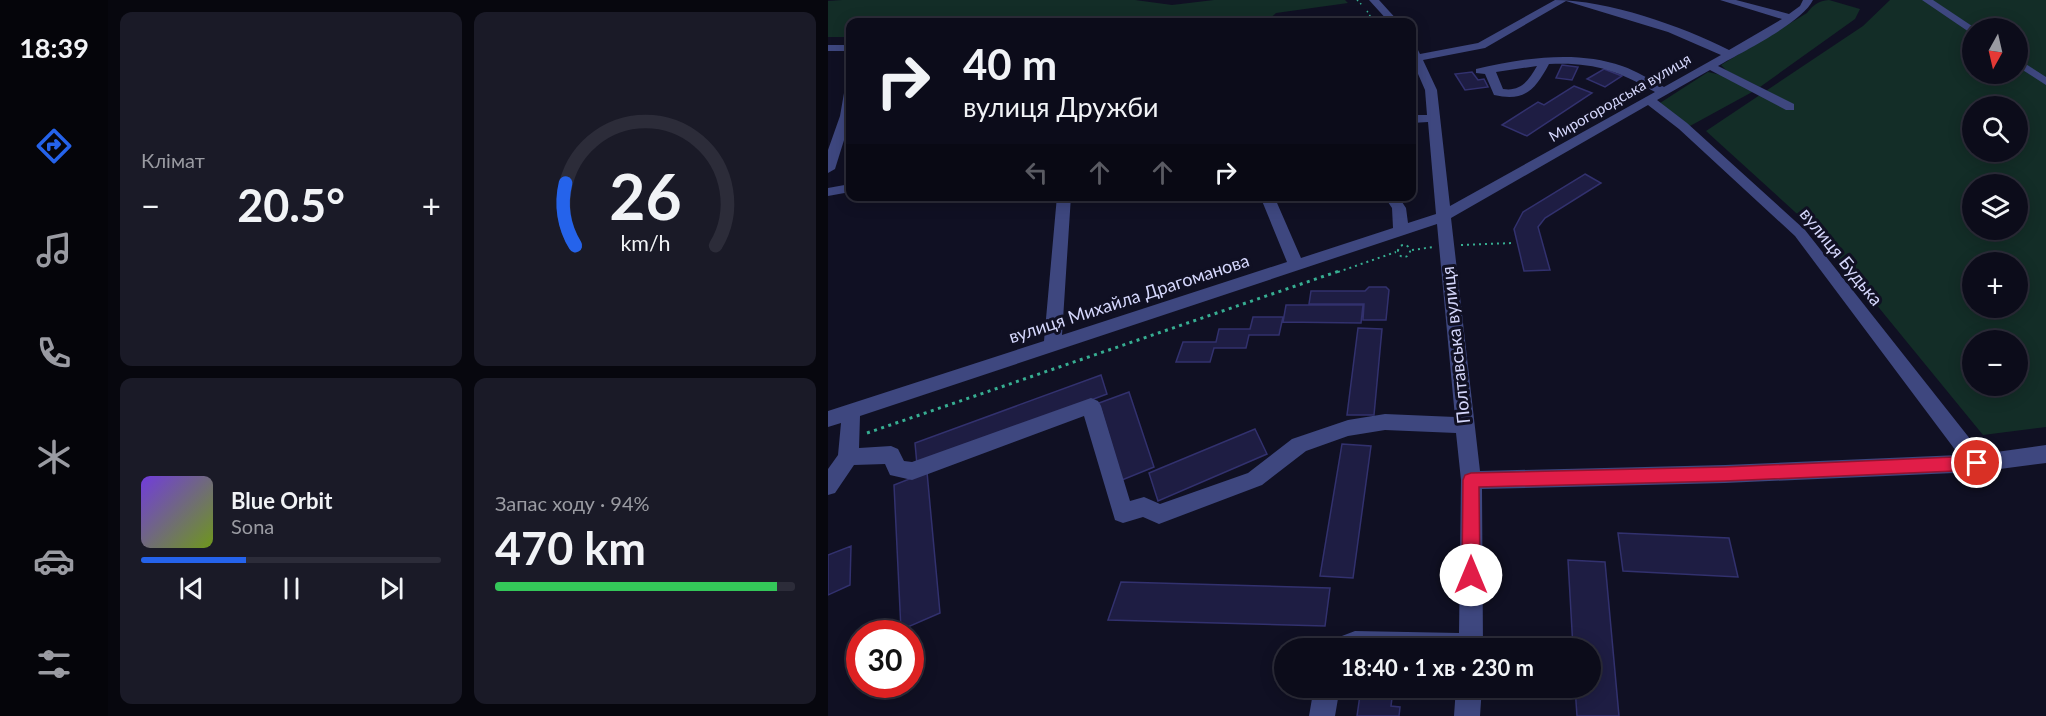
<!DOCTYPE html>
<html lang="uk">
<meta charset="utf-8">
<style>
body{margin:0;font-family:Lato,sans-serif;background:#1a1a27;color:#f1f3f6;height:100vh;display:flex;flex-direction:column;font-size:22px;white-space:nowrap}
*{box-sizing:border-box;margin:0}
p{font-size:20px;color:#9a9ba2}
.icon{flex:none;width:33px;height:33px;fill:none;stroke:currentColor;stroke-width:2;stroke-linecap:round;stroke-linejoin:round}
.map{position:relative;flex:1;overflow:hidden}
.drawer{display:flex;flex-direction:column;gap:12px;padding:12px;background:#07070e;width:720px}
.drawer>*{flex:none}
.banner{position:absolute;left:18px;top:18px;width:570px;height:183px;border-radius:12px;box-shadow:0 3px 15px #0003,0 0 0 2px #2c2c39;background:#0c0c1a;color:#f1f3f6;overflow:hidden}
.needle{width:39px;rotate:188deg}
.fabs{position:absolute;left:1134px;top:18px;display:grid;gap:12px}
.fabs a{display:grid;place-items:center;width:66px;height:66px;border-radius:50%;background:#0c0c1a;box-shadow:0 3px 15px #0003,0 0 0 2px #2c2c39;font-size:30px}
.speed{position:absolute;left:18px;top:620px;display:flex;gap:12px;font-size:30px;font-weight:700;text-align:center}
.speed>*{display:grid;place-content:center;width:78px;height:78px;border-radius:50%;background:#0c0c1a;box-shadow:0 3px 15px #0003,0 0 0 2px #2c2c39;line-height:1}
.speed .limit{border:9px solid #d22;background:#fff;color:#111}
.pin{position:absolute;display:grid;place-items:center;width:51px;height:51px;color:#fff;margin:-26px;border:3px solid #fff;border-radius:50%;box-shadow:0 2px 6px #0007}
.me{position:absolute;width:66px;margin:-33px;rotate:0deg;stroke-linejoin:round;filter:drop-shadow(0 0 4px #0008)}
.turn{display:flex;align-items:center;gap:21px;height:126px;padding:0 18px;font-size:27px}
.turn .icon{width:78px;height:78px;stroke-width:2.5}
.turn b{display:block;font-size:42px;line-height:51px}
.lanes{display:flex;align-items:center;height:57px;padding:0 18px;background:#0003;justify-content:center;gap:30px;direction:ltr}
.lanes .off{opacity:.35}
.big{font-size:45px;font-weight:700;line-height:1.1}
.drawer .card{flex:1;display:flex;flex-direction:column;justify-content:center;gap:9px;min-width:0;padding:0 21px;border-radius:12px;background:#1a1a27}
.drawer .dial{align-items:center;gap:0}
.dial svg{height:156px;overflow:visible;fill:none;stroke:#2c2c39;stroke-width:7;stroke-linecap:round;text-anchor:middle}
.dial text{fill:#f1f3f6;stroke:none}
.song{display:flex;align-items:center;gap:18px}
.cover{width:72px;height:72px;border-radius:9px;background:linear-gradient(135deg,hsl(260 70% 55%),hsl(80 70% 35%))}
.played{height:6px;border-radius:3px;background:linear-gradient(90deg,#2563eb 35%,#2c2c39 35%)}
.keys{display:flex;justify-content:space-around;direction:ltr}
.heat{display:flex;justify-content:space-between;align-items:center;font-size:33px;direction:ltr}
.charge{height:9px;border-radius:4px;background:linear-gradient(90deg,#34c759 94%,#2c2c39 0)}
.drawer .tiles{flex:1;display:grid;gap:12px;grid-template-columns:repeat(2,1fr)}
.trip{position:absolute;left:446px;top:638px;width:327px;height:60px;border-radius:30px;background:#0c0c1a;box-shadow:0 3px 15px #0003,0 0 0 2px #2c2c39;font-weight:700;line-height:60px;text-align:center}
main{display:flex;flex:1;min-height:0}
.tab-bar{display:flex;flex-direction:column;width:108px;justify-content:space-around;align-items:center;background:#05050a;color:#9a9ba2}
.tab-bar .icon{width:42px;height:42px}
.tab-bar .on{color:#2563eb}
.tab-bar b{font-size:27px;color:#f1f3f6}
.map>svg:first-child{display:block}
</style>
<main>
<nav class="tab-bar">
<b>18:39</b>
<svg class="icon on" aria-label="directions" viewBox="0 0 24 24"><path d="M12 3l9 9-9 9-9-9zM9 14v-3h6M13 9l2 2-2 2"/></svg>
<svg class="icon" aria-label="music" viewBox="0 0 24 24"><path d="M9 18V5l10-2v13"/><circle cx="6" cy="18" r="3"/><circle cx="16" cy="16" r="3"/></svg>
<svg class="icon" aria-label="phone" viewBox="0 0 24 24"><path d="M5 4h4l2 5-3 2q2 4 5 5l2-3 5 2v4C11 20 4 13 5 4z"/></svg>
<svg class="icon" aria-label="climate" viewBox="0 0 24 24"><path d="M12 3v18M4 7l16 10M4 17L20 7"/></svg>
<svg class="icon" aria-label="car" viewBox="0 0 24 24"><path d="M5 17H2v-5l4-1 3-4h7l3 4 3 1v5h-3M9 17h6M6 11h13"/><circle cx="7" cy="17" r="2"/><circle cx="17" cy="17" r="2"/></svg>
<svg class="icon" aria-label="filters" viewBox="0 0 24 24"><path d="M4 7h16M4 17h16"/><circle cx="9" cy="7" r="2"/><circle cx="15" cy="17" r="2"/></svg>
</nav>
<section class="drawer">
<div class="tiles">
<div class="card"><p>Клімат</p>
<div class="heat"><a>−</a><b class="big">20.5°</b><a>+</a></div>
</div>
<div class="card dial"><svg viewBox="0 0 100 80">
<path d="M14 69A42 42 0 1 1 86 69"/>
<path d="M14 69A42 42 0 0 1 9 37" stroke="#2563eb"/>
<text x="50" y="56" font-size="32" font-weight="700">26</text>
<text x="50" y="72" font-size="11">km/h</text>
</svg></div>
<div class="card">
<div class="song"><i class="cover"></i><div><b>Blue Orbit</b><p>Sona</p></div></div>
<div class="played"></div>
<div class="keys"><svg class="icon" aria-label="previous" viewBox="0 0 24 24"><path d="M18 5L8 12l10 7zM5 5v14"/></svg><svg class="icon" aria-label="pause" viewBox="0 0 24 24"><path d="M8 5v14M16 5v14"/></svg><svg class="icon" aria-label="next" viewBox="0 0 24 24"><path d="M6 5l10 7-10 7zM19 5v14"/></svg></div>
</div>
<div class="card"><p>Запас ходу · 94%</p><b class="big">470 km</b><div class="charge"></div></div>
</div>
</section>
<div class="map">
<svg width="1218" height="716" viewBox="0 0 1218 716">
<rect width="100%" height="100%" fill="#101023"/>
<path fill="#132d27" fill-rule="evenodd" d="M14 0H307L344 5 386 0H517L520 3 448 13 438 22H22V37H0V1Z
M1001 0 1032 9 1027 19 932 87 899 71 893 65 979 13C985 5 990 1 1001 0Z
M1062 0H1218V427L1155 435 989 232 878 131 1035 26ZM1144 28H1190V74H1144ZM1144 106H1190V152H1144ZM1144 184H1190V230H1144ZM1144 262H1190V308H1144ZM1144 340H1190V386H1144Z
M880 72 893 75 926 91 862 126 832 103Z"/>
<path fill="#1e1d43" stroke="#32316e" stroke-width="1.5" d="M734 65 750 67 744 80 728 78Z
M776 69 794 76 777 87 759 79Z
M644 72 650 80 656 79 660 87 637 90 627 74Z
M746 86 764 93 699 136 674 125 710 102 716 105Z
M757 174 773 183 717 218 710 227 722 270 696 271 686 229 695 212Z
M541 287H558L561 290 558 320H535L536 304H481L483 291H537Z
M458 305H535L533 323 455 322Z
M425 317H455L451 335H421L418 348H386L382 362H348L355 342H388L391 329H422Z
M530 328 554 329 546 415H519Z
M273 375 279 394 89 465 87 443Z
M301 392 326 467 294 480 271 403Z
M427 429 439 454 330 501 321 473Z
M514 444 543 446 525 578 492 576Z
M99 472 112 613 73 630 66 485Z
M790 533 901 538 910 577 795 571Z
M23 546 22 585 0 595V555Z
M740 560 777 562 791 716H749L747 687H762V648H745Z
M293 582 502 588 497 626 280 620Z
M530 687H574L573 699 564 698 563 706 572 707 571 716H529L532 695 528 694Z"/>
<g fill="none" stroke-linecap="round" stroke-linejoin="round">
<path stroke="#37ae92" stroke-width="1.5" stroke-dasharray="1.5 3" stroke-linecap="butt" d="M529 0 535 6
M539 11 546 22"/>
<path stroke="#37ae92" stroke-width="2" stroke-dasharray="2 4" stroke-linecap="butt" d="M570 251a6 6 0 1 1 12 0a6 6 0 1 1-12 0Z
M633 245 685 243
M584 250 606 247
M510 272 568 252"/>
<path stroke="#37ae92" stroke-width="3" stroke-dasharray="3 4.5" stroke-linecap="butt" d="M39 433 514 270"/>
<path fill="#3e477f" fill-rule="evenodd" d="M541 0H551L571 22H561Z
M727 0C779 0 854 26 901 50L954 19 892 0H908L961 14 972 6 975 0H985C974 23 914 52 890 66L966 104V110H958L882 70 829 100 859 123 977 230 1154 454 1218 445V463L1149 472 897 483 654 489 655 648H503L506 639 527 631 631 633 633 480 628 433 557 430 520 436 478 451 434 485 331 524 315 517 295 523 287 520 256 416 84 480 62 475 57 464 26 465 7 493 0 495V469L10 455 13 423 0 427V411L216 341 229 196H243L234 335 459 262 432 196H446L473 258 565 228 564 208 556 196H570L578 208 580 223 608 214 600 122 584 123V115H599L597 90 584 60V45L588 46 592 54 650 43ZM738 1 840 32 893 55 836 87C822 80 809 71 794 66 749 50 694 58 648 69V73L657 74 666 95C697 102 707 90 721 64 765 62 789 70 827 92L622 206 609 90 595 60 657 48ZM709 66C701 80 693 92 675 89L668 72ZM820 105 851 129 967 236 1131 455 897 465 652 471 623 218ZM609 224 627 417 557 414 520 420 464 439 420 473 332 504 316 497 302 501 273 406 270 401 263 398 84 462 76 461 70 449 63 446 31 448 32 416Z
M1094 0H1105L1147 28H1144V34Z
M0 45H22V51H0Z
M1190 59 1218 77V85L1190 67Z
M22 89V121L7 169 0 173V150L12 116 16 93Z
M22 184V192L0 196V188Z
M486 687H512L507 716H481Z
M628 687H654L652 716H626Z"/>
</g>
<path fill="#e11d48" stroke="#92132f" stroke-width="1.5" d="M1149 456 1154 458 1157 463 1154 468 1149 470 897 481 651 487 652 575 649 581 643 583 637 581 634 575 635 480 637 475 643 473 897 467Z"/>
<g text-anchor="middle" stroke-width="6" stroke-linejoin="round" paint-order="stroke">
<g font-size="15" fill="#d5d7fc" stroke="#101023">
<text transform="translate(792 98) rotate(-30)" y="5">Мирогородська вулиця</text>
</g>
<g font-size="18" fill="#d5d7fc" stroke="#101023">
<text transform="translate(1013 257) rotate(51)" y="6">вулиця Будька</text>
<text transform="translate(301 299) rotate(-18)" y="6">вулиця Михайла Драгоманова</text>
<text transform="translate(628 345) rotate(-96)" y="6">Полтавська вулиця</text>
</g>
</g>
</svg>
<div class="fabs">
<a><svg class="needle" viewBox="-14 -14 28 28"><path d="M0-13l5 13h-10z" fill="#e53935"/><path d="M0 13l5-13h-10z" fill="#9a9ba2"/></svg></a>
<a><svg class="icon" aria-label="search" viewBox="0 0 24 24"><circle cx="10" cy="10" r="6"/><path d="M15 15l6 6"/></svg></a>
<a><svg class="icon" aria-label="layers" viewBox="0 0 24 24"><path d="M12 4l9 5-9 5-9-5zM3 14l9 5 9-5"/></svg></a>
<a>+</a>
<a>−</a>
</div>
<div class="speed"><div class="limit">30</div></div>
<div class="pin" style="left:1149px;top:463px;background:#d93025"><svg class="icon" aria-label="arrive" viewBox="0 0 24 24"><path d="M6 21V4h12l-3 4 3 4H6"/></svg></div>
<svg class="me" style="left:643px;top:575px" viewBox="-20 -20 40 40"><circle r="19" fill="#fff"/><path d="M0-13L10 11 0 6-10 11z" fill="#e11d48"/></svg>
<div class="trip">18:40 · 1 хв · 230 m</div>
<div class="banner">
<div class="turn"><svg class="icon" aria-label="right" viewBox="0 0 24 24"><path d="M7 20v-9h11M14 6l5 5-5 5"/></svg><div><b>40 m</b>вулиця Дружби</div></div>
<div class="lanes"><svg class="icon off" aria-label="left" viewBox="0 0 24 24"><path d="M17 20v-9H6M10 6l-5 5 5 5"/></svg><svg class="icon off" aria-label="ahead" viewBox="0 0 24 24"><path d="M12 20V5M6 11l6-6 6 6"/></svg><svg class="icon off" aria-label="ahead" viewBox="0 0 24 24"><path d="M12 20V5M6 11l6-6 6 6"/></svg><svg class="icon" aria-label="right" viewBox="0 0 24 24"><path d="M7 20v-9h11M14 6l5 5-5 5"/></svg></div>
</div>
</div>
</main>
